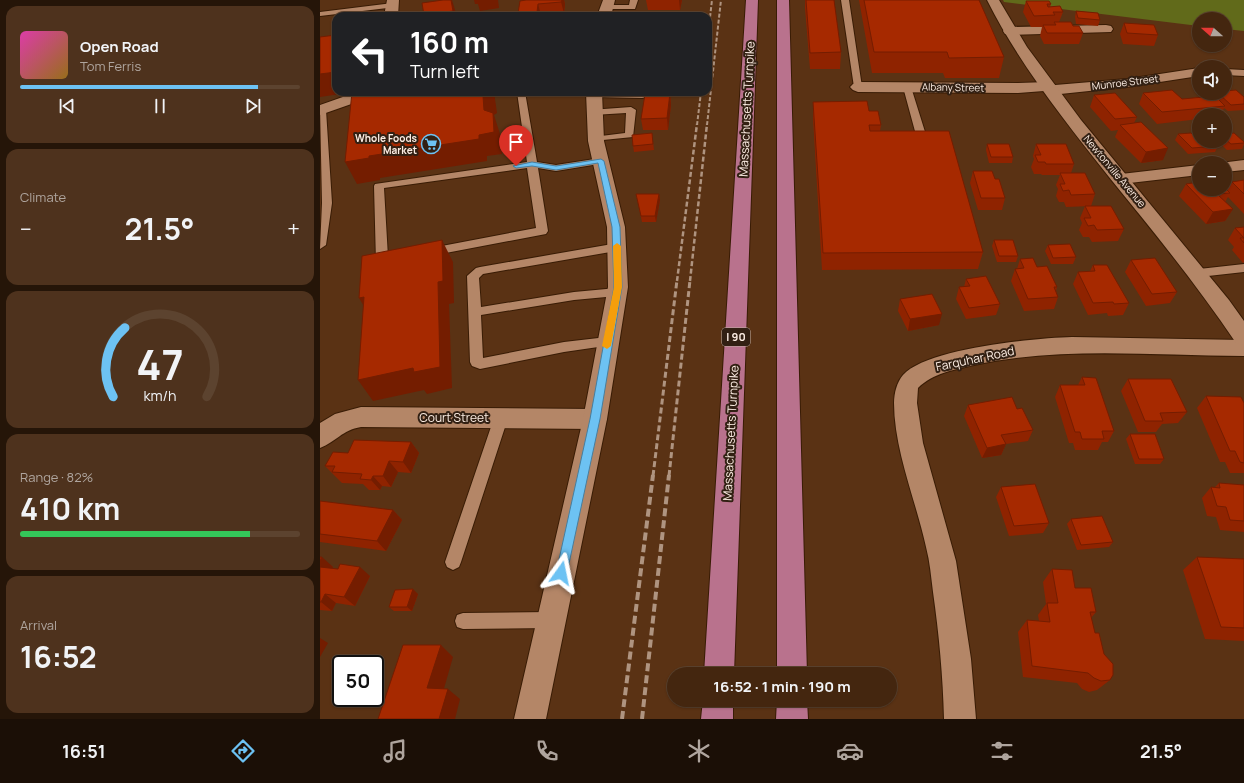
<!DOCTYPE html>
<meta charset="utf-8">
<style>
body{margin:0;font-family:Manrope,sans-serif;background:#4e321d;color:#f1f3f6;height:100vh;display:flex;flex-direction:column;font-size:15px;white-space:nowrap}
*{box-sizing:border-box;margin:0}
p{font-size:13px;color:#afa59e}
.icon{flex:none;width:22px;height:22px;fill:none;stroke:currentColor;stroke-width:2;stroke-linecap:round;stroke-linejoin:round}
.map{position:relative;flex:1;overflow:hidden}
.side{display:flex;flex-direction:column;gap:6px;padding:6px;background:#251508;width:320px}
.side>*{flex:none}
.hud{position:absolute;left:12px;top:12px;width:380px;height:84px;border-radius:12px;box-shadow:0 1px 3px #0004,0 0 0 1px #5c432f;background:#202124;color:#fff;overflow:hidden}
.needle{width:26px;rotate:291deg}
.buttons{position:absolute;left:872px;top:12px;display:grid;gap:8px}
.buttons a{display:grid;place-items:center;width:40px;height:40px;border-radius:50%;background:#44260f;box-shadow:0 1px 3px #0004,0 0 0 1px #5c432f;font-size:20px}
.speed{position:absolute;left:12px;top:655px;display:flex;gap:8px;font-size:20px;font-weight:700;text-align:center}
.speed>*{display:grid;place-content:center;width:52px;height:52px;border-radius:50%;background:#44260f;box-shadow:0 1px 3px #0004,0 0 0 1px #5c432f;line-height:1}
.speed .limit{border:2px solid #111;border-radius:6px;background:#fff;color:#111}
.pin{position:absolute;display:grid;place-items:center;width:34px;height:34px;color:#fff;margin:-41px -17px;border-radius:50% 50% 50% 0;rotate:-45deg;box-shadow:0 0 4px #0007}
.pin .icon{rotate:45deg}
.me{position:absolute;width:44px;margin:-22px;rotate:12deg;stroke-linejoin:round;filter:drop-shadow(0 0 3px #0008)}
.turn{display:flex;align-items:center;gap:14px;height:84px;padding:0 12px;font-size:18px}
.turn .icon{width:52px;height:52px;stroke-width:2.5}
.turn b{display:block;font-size:28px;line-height:34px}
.big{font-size:30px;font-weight:700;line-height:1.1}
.side .tile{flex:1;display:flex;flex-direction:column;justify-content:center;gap:6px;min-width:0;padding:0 14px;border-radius:12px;background:#4e321d}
.side .dial{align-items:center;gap:0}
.dial svg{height:104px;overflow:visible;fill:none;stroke:#5c432f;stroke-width:7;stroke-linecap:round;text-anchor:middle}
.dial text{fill:#f1f3f6;stroke:none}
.song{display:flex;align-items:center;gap:12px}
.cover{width:48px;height:48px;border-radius:6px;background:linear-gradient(135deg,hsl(320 70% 55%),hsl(40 70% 35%))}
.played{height:4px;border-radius:2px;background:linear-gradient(90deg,#6dc2f3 85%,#5c432f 85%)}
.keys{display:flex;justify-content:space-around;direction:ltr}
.heat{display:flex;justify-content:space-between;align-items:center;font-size:22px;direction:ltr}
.charge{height:6px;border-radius:3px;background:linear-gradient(90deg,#34c759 82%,#5c432f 0)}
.trip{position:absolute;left:347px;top:667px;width:230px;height:40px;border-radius:20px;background:#44260f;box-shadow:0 1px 3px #0004,0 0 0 1px #5c432f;font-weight:700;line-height:40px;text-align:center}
.menu{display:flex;height:64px;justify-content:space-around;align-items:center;background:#1b0f06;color:#afa59e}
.menu .icon{width:28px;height:28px}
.menu .on{color:#6dc2f3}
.menu b{font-size:18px;color:#f1f3f6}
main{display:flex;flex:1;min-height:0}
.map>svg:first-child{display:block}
</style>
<main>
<section class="side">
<div class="tile">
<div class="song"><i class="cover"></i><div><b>Open Road</b><p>Tom Ferris</p></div></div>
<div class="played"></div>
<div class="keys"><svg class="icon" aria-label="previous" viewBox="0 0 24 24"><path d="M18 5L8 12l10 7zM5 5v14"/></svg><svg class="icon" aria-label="pause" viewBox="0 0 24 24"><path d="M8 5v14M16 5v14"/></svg><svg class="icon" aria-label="next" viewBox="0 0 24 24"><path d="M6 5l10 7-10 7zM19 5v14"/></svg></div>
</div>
<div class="tile"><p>Climate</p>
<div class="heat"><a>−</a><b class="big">21.5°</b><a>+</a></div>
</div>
<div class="tile dial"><svg viewBox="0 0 100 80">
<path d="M14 69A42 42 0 1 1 86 69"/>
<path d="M14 69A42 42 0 0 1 23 16" stroke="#6dc2f3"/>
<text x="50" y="56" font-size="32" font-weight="700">47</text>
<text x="50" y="72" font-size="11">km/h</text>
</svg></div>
<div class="tile"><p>Range · 82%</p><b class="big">410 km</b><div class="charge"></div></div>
<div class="tile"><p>Arrival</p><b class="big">16:52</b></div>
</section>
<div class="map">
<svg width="924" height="719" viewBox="0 0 924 719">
<rect width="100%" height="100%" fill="#5a3214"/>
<path fill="#616a1a" d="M683 0H924V31L905 29V19H879V26L684 2Z"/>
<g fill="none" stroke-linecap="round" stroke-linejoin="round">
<defs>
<path id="service" d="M310 0H318L315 9H287L283 7 287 5H309Z
M521 0H529L542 87 538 90 534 87Z
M73 3H76V7L0 16V12Z
M905 69 924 70V76L905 75Z
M587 84 591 87 606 135 604 137H598L596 135 583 87Z
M197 92H205L217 162 236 165 281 158 285 159 286 161 285 163 236 171 218 168 228 231 226 234 110 256 106 255 104 252 106 249 216 228 207 168 64 188 68 257H74L76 260C73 265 63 266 58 265L56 262 54 186 55 184 207 162Z
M271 92H343L342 94 322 98 274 97 270 94Z
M0 107 6 110 12 203 6 245 0 249 2 203Z
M311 107 316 110 313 137 273 141 271 139 273 137 305 133 306 113 273 115 270 114V110Z
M298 243 302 244 304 247 302 250 163 274 159 278 161 307 254 292 297 288 301 289 303 292 301 295 297 296 254 300 161 315 163 358 244 342 287 337 292 339 293 342 292 345 244 352 160 369 152 366 150 362 147 276 156 268 160 267Z
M924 264V272L879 277 873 273 879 269Z
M181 412 186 414 188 418 141 562 139 567 133 570 127 567 125 562 174 418 176 414Z
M231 612 237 614 239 620 237 626 231 628 143 629 137 627 135 621 137 615 143 613Z"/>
<path id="minor" d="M67 0H79L78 16H64Z
M786 25 791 26 793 29 791 32 690 35 685 34 683 31 685 28 690 27Z
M879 68V76L807 87 731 95 724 91 698 93 538 92 533 90 530 87 533 84 538 82 698 83 728 82 735 85 807 79Z
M924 160V170L905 172V163H900Z
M879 165V175L801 184 795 183 792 179 795 175 801 174Z
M752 337 924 340V356C833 356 743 346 654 365 634 370 613 373 598 388L597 403 603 443 636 561 651 659 656 719H624C623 677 619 634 613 592 611 577 610 562 606 547 596 501 574 450 574 403 574 393 577 382 583 375 607 348 716 338 752 337Z
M41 407 275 409 283 412 287 419 283 426 275 429 41 427C22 430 16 442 0 448V423L15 414Z"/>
<path id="secondary" d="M283 0H295L291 16H277Z
M667 0H679L707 47 761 120 909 300 924 321V345L916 343C877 285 833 231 789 177 745 121 699 64 667 0Z
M37 92H60L57 95 0 115V105Z
M266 92H282L284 141 305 227 308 287 287 419 226 719H194L263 419 288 287 287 227 268 141Z"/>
<path id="motorway" d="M426 0H438L414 674H384Z
M457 0H469L487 674H457Z
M383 700H413V719H381Z
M457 700H487L488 719H456Z"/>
</defs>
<use href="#service" stroke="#391c05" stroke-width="2"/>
<use href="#minor" stroke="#391c05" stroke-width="2"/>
<use href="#secondary" stroke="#391c05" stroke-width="2"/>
<use href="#motorway" stroke="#391c05" stroke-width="2"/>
<use href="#service" fill="#b48667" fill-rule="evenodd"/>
<use href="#minor" fill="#b48667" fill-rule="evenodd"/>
<use href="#secondary" fill="#b48667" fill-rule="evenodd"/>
<use href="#motorway" fill="#b9728d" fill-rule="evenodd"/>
<path stroke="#af9480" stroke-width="2" stroke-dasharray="4 2" stroke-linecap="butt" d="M388 35 392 0
M377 125 381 92
M387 125 401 0"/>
<path stroke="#af9480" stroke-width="2.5" stroke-dasharray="5 2.5" stroke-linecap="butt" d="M357 281 377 124
M370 281 387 124"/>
<path stroke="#af9480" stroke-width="3" stroke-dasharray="6 3" stroke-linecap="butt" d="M333 476 357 280
M349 476 370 280"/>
<path stroke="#af9480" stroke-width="4" stroke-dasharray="8 4" stroke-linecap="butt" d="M302 719 333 475
M322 719 349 475"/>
</g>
<path fill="#8f2300" d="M206 0H244L245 4 244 13 221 15V16H198V13Z
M326 0H362L360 10H328Z
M485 0H514L521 52 520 69H490L485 8Z
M539 0H659L684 57 679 78H625L623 73H552Z
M706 1 731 4 730 7 743 12 739 22 753 26 763 33 759 44H724L720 36 722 27H711L703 12Z
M756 11 780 20 778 26 756 24 755 17Z
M804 23 838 35 834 46 803 44 800 34Z
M350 93 351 105 348 130H323L321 119Z
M823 93 862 99 894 96 896 93H905L924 97V110L908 111 904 108 901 115H879V119L837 124 819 104Z
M774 95 817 117 814 123 843 160 821 163 795 137 798 130 791 131 770 107Z
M493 102 549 111 561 125 560 131 663 252 658 269 502 270 493 118Z
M332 133 334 150 314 152 313 146Z
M858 134 898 146 895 152 868 154 855 140Z
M905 134 924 142V144L922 149 907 150 898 141H905Z
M667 144 693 157 692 163H669L666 150Z
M716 144 754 164 751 173 775 194 771 206 746 207 744 202H739L736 196 738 189 736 185 740 175H722L721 174H714L711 167 714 159 713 156Z
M653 171 675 179 685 198 682 210H658L650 183Z
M924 180V214L908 197 905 202 913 209 905 221 886 224 859 196 866 184 907 190 912 182Z
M316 194H339L340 200 336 222H322Z
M765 206 804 229 798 241 772 242 769 237H763L759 230 762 223 760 218Z
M924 227V262L923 263 912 250 914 247 908 240 915 228Z
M674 240 698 256 696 262H677L672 246Z
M728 245 756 257 753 264H731L725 251Z
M700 259 717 267 737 287 736 291 738 297 734 309 704 311 691 281 695 269H697Z
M811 260 857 292 850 303 826 306 805 272Z
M773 265 809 303 803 315 788 316 787 313 768 315 753 284 758 272 770 271Z
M646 279 680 304 676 315 646 319 636 299 639 287H644Z
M580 299 619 325 588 331 578 311Z
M762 377 794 431 788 442H782L778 450H755L753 443H749L735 397 740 385H758Z
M808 379 867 412 858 423 842 424 836 432H818L801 391Z
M886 396 924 403V473H910L905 462H900L877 408Z
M648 405 697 409 713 430 708 441 686 444 681 455 662 458 644 416Z
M810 434 844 459 840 464H815L806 439Z
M91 442 99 453 91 473 78 472 71 487 62 486 60 490H49L43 484 22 483 5 466 28 453Z
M899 483 924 485V532L900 530 896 517 887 516 882 498 891 487 894 488Z
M681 487 729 523 723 533 689 536 676 497Z
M0 501 73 510 82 520 66 551 0 542Z
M751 519 793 542 789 547 757 550 747 524Z
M0 557 13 567 12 568 50 576 35 606 16 603 12 611 0 610Z
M877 557 924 559V641L885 639 863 570Z
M732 569 755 588 776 612 771 618 775 633 790 680 777 690 769 692 762 689 757 683 703 677 698 632 707 620 719 621 718 615 726 604 723 582Z
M98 594 92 611H74L69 607Z"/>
<path fill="#741d00" d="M132 0 135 10 136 16H104V15Z
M154 0H178L179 8 160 11 158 4H155Z
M242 0H244L245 4 244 13 241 2Z
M359 0H362L360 10Z
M218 4 221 15V16H219L217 12Z
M16 72V92H27V93L0 97V74Z
M170 92H174L177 113 174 115 180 134 182 154 167 156V161L60 178V180L37 184 25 162 49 156 159 135 164 110 163 96Z
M350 93 351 105 348 130 347 118Z
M848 148 843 160 821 163 826 152Z
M339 194 340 200 336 222 335 216Z
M913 209 905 221 886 224 893 212Z
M122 240 133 262 134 303 129 304 132 388 107 394 104 390 53 401 38 380 118 282Z
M44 297 52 320 39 298Z
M622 314 619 325 588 331 590 319Z
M91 442 99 453 91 473 83 462Z
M686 444 681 455 662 458 667 448Z
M69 461 78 472 71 487 63 476Z
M53 476 62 486 60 490 51 480Z
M73 510 82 520 66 551 57 541Z
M2 557 13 567 8 576 0 569V561Z
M40 567 50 576 35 606 24 597Z
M93 589 98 594 92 611 87 607Z
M5 594 16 603 12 611 1 602Z
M0 638 8 643 0 657Z
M121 645 133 657 121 699 107 688Z
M128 689 140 699 135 719H119Z"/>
<path fill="#a62900" stroke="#741d00" d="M123 0H131L133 11 104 15 102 3Z
M206 0H242L241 2 218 4 217 12 198 13 200 1Z
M486 0H514L521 52 490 53Z
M544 0H659L684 57 629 58 627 52H554Z
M706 1H729L731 4H727L728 7 740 6 743 12H733L735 15 714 16Z
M756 11 778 13 780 20 758 18Z
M734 22H751L753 26H759L763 33H727L723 25H736Z
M804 23 834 25 838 35 807 33Z
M16 35V72L0 74V37Z
M852 90 862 99 895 96 905 106 842 112 823 93Z
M916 90 924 97V104L911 105 898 93H905V91Z
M32 92H170L163 96 164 110 173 113 174 132 159 135V139L49 156V158L25 162Z
M350 93 347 118 321 119 325 94Z
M795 93 817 117 795 119 774 95Z
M547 101 549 111H558L561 125H549L550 131H629L663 252 503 253 493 102Z
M821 122 848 148 826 152 800 125Z
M332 133 333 144 313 146 312 135Z
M871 133 874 136H879V141H894L898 146 872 148 858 134Z
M914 133 924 142V143L911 144 905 139V134Z
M667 144H689L693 157H671Z
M716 144H746L754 164H726L725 162H718L715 155H721Z
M653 171H672L675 179H679L685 198H661Z
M740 173H765L775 194 751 195 749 190 743 191 740 184H745Z
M924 180V194L912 182Z
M879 182V189H905V188L910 193 897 194 913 209 893 212 866 184Z
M316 194H339L335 216H321Z
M765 206H791L804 229 777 230 774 225 768 226 764 218H771Z
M924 227V238L915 228Z
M920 238H924V243Z
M122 240 123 281 118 282 120 367 94 372 93 368 38 380 44 297 39 298 42 256Z
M674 240H693L698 256H679Z
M750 244 756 257 733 258 728 245Z
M713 258 717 267 727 266 737 287H734L738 297 708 299 695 269 704 268 700 259Z
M835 258 857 292 832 294 811 260Z
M773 265H787L809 303 794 304 793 302 773 303 758 272 775 271Z
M666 276 680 304 649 308 639 287 650 286 646 279Z
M612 294 622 314 590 319 580 299Z
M762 377 776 378 794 431H782L784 439H762L760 432H755L740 385H765Z
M808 379H851L867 412 840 413 843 421H825Z
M886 396 921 397 924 403V463L920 462 915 451H910Z
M692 397 697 409 702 408 713 430 681 435 686 444 667 448 648 405Z
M810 434H835L844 459H819Z
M34 440 91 442 83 462 69 461 63 476H53L51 480 40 479 42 474 12 472 15 466H5L13 452 28 453Z
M899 483 924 485V521L910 520 906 507 897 506 891 487 900 488Z
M715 484 729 523 694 526 681 487Z
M0 501 73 510 57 541 0 534Z
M782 516 793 542 761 545 751 519Z
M0 557H2L0 561Z
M877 557 924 559V628L901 627Z
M20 564 40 567 24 597 5 594 1 602H0V567L18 569Z
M732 569 752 570 755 588H771L776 612H770L775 633H779L784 654 793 664V675L790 680 781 681 774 678 768 673 712 666 707 620 730 622 727 603H738Z
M93 589 87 607H69L75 590Z
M83 645H121L107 688 128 689 119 719H58Z"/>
<path fill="#6dc2f3" stroke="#477e9e" d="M281 159 284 161 300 227 302 287 280 419 247 573 245 577 241 579 237 577 236 573 270 419 294 287 292 227 278 163 236 170 212 166 196 168 193 166 212 162 236 166Z"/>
<path fill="#f59e0b" d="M297 243 301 246 302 287 291 346 287 349 282 346 294 287 293 246Z"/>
<defs>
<symbol id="supermarket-ring" viewBox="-11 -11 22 22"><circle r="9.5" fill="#322013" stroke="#6dc2f3" stroke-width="1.5"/><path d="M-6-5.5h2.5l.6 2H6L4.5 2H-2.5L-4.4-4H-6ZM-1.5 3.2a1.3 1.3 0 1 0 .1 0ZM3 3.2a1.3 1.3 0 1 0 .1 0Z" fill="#6dc2f3"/></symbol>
</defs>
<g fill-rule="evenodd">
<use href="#supermarket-ring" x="100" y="133" width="22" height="22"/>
</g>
<g text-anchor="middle" stroke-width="4" stroke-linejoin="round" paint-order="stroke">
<g font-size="10" fill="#fdeee4" stroke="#322013">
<text transform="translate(805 82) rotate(-7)" y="4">Munroe Street</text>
<text transform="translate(633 87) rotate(1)" y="4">Albany Street</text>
<text transform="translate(795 171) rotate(50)" y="4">Newtonville Avenue</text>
</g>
<g font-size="10" font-weight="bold" fill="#fdeee4" stroke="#322013" text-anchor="end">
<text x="97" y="142">Whole Foods<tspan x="97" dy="12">Market</tspan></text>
</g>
<rect fill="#322013" stroke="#c0b0a5" stroke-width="1" x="402" y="328" width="28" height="18" rx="3"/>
<g font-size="11" font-weight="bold" fill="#fdeee4">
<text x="416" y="341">I 90</text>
</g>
<g font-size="12" fill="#fdeee4" stroke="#322013">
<text transform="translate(427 109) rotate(-87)" y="4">Massachusetts Turnpike</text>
<text transform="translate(655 359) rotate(-12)" y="4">Farquhar Road</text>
<text x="134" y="422">Court Street</text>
<text transform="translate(411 433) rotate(-87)" y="4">Massachusetts Turnpike</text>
</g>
</g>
</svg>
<div class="buttons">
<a><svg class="needle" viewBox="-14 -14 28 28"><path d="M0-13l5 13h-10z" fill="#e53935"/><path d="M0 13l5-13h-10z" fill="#afa59e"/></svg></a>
<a><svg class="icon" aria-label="sound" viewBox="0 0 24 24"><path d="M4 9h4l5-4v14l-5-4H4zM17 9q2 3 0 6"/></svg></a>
<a>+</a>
<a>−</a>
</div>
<div class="speed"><div class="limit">50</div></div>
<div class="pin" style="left:196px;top:166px;background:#d93025"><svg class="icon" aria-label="arrive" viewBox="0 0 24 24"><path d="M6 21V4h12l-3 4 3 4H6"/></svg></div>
<svg class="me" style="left:241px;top:573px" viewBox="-20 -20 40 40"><path d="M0-17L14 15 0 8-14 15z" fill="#6dc2f3" stroke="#fff" stroke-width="4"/></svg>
<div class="trip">16:52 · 1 min · 190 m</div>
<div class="hud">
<div class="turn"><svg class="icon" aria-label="left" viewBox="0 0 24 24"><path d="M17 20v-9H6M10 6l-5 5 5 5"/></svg><div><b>160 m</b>Turn left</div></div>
</div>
</div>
</main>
<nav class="menu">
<b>16:51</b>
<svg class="icon on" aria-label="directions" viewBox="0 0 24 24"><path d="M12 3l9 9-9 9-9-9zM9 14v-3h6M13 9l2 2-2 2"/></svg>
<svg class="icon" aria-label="music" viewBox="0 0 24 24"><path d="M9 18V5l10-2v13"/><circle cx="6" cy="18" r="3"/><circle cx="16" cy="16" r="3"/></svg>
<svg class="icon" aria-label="phone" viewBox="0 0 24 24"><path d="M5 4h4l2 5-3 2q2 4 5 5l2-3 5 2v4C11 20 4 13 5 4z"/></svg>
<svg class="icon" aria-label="climate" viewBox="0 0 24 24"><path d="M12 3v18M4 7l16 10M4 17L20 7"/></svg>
<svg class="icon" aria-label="car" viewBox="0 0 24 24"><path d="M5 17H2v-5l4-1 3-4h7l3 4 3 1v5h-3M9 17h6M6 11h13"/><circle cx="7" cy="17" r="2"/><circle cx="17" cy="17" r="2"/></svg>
<svg class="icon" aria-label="filters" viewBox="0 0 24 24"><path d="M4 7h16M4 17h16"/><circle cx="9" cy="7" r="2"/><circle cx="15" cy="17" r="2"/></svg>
<b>21.5°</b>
</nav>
